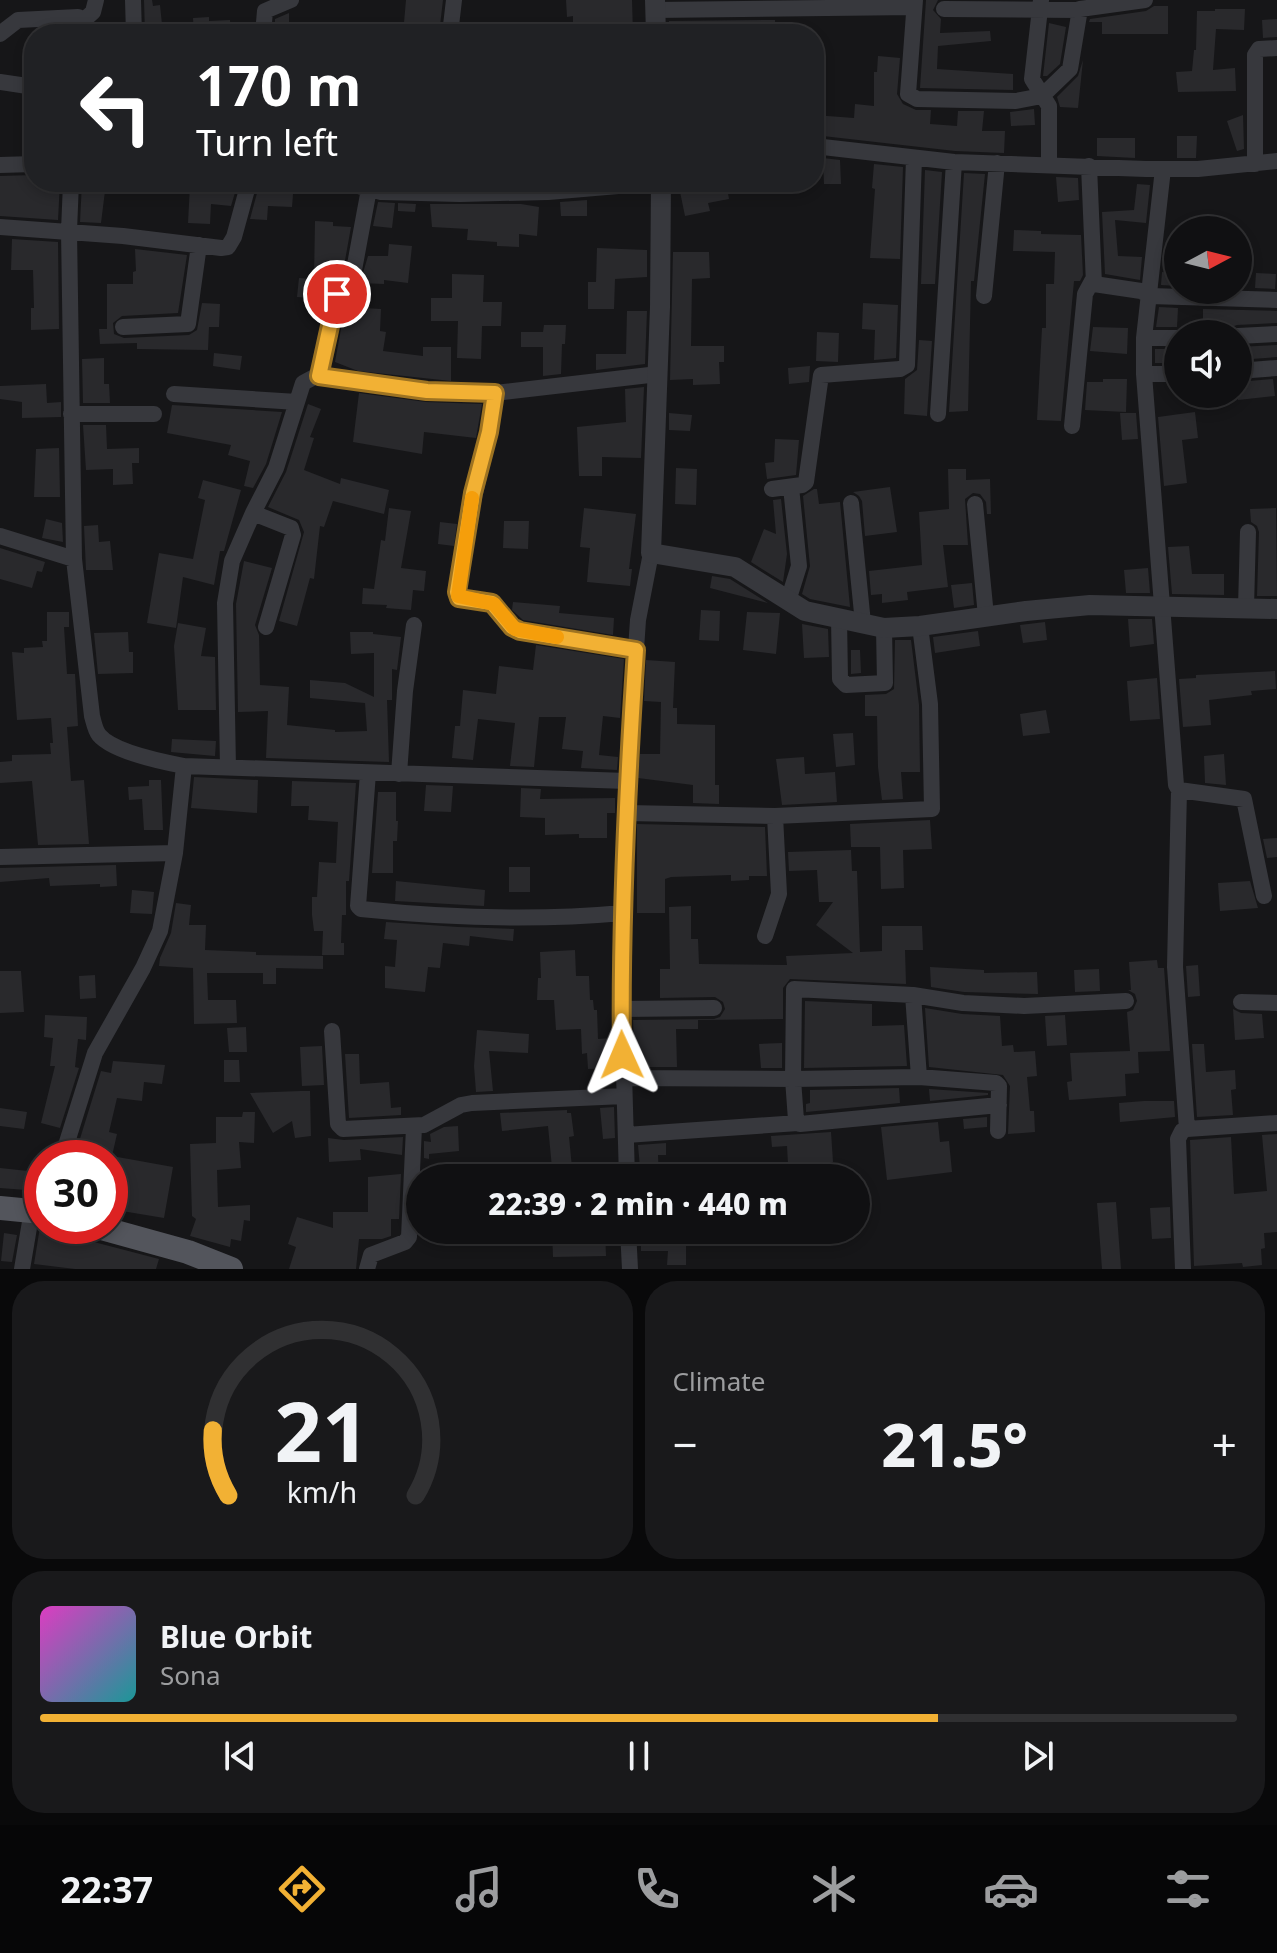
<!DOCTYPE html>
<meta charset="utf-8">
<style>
body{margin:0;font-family:"Noto Sans",sans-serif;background:#19191b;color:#f1f3f6;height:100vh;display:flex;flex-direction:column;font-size:30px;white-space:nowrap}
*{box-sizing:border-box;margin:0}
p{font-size:26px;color:#9c9d9f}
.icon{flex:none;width:44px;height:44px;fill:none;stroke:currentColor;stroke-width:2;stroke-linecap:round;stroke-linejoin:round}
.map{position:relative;height:1269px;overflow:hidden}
.details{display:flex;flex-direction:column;gap:12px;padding:12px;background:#09090a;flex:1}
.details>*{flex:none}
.banner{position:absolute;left:24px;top:24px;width:800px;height:168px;border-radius:32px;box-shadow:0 4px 12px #0003,0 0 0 2px #303032;background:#202124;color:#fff;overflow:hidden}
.needle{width:52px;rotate:83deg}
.tools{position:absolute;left:1164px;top:216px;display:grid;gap:16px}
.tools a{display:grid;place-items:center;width:88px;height:88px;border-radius:50%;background:#101012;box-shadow:0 4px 12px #0003,0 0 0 2px #303032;font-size:40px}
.speed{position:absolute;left:24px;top:1140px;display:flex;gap:16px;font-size:40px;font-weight:700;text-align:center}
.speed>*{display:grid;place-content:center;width:104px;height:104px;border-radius:50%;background:#101012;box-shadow:0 4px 12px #0003,0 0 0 2px #303032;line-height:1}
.speed .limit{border:12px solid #d22;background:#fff;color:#111}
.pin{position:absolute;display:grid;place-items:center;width:68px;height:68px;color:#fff;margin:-34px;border:4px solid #fff;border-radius:50%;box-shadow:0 2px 8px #0007}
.me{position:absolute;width:88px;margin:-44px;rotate:359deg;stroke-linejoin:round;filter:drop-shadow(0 0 6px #0008)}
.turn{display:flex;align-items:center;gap:28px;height:168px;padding:0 40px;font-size:36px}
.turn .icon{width:104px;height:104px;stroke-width:2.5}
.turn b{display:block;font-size:56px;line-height:68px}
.big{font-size:60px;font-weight:800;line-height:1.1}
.details .widget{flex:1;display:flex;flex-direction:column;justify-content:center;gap:12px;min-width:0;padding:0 28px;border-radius:32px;background:#19191b}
.details .dial{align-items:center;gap:0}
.dial svg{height:208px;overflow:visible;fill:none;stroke:#303032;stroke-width:7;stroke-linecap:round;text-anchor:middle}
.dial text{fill:#f1f3f6;stroke:none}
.song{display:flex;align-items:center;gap:24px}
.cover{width:96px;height:96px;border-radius:12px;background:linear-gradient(135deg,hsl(310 70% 55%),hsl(180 70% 35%))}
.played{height:8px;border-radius:4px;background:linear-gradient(90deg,#f2b134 75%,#303032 75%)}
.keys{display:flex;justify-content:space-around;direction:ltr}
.heat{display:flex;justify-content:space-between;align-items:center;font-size:44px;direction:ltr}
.details .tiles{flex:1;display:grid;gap:12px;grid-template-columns:1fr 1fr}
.widget:last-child{grid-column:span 2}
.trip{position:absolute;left:406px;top:1164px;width:464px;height:80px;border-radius:40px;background:#101012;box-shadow:0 4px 12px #0003,0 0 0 2px #303032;font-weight:800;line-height:80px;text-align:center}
.tab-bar{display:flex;height:128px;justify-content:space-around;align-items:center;background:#060607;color:#9c9d9f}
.tab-bar .icon{width:56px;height:56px}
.tab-bar .active{color:#f2b134}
.tab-bar b{font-size:36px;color:#f1f3f6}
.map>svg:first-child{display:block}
</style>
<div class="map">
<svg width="1277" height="1269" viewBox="0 0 1277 1269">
<rect width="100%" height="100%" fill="#161618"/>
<path fill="#29292c" d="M144 0H152L153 6 160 5 163 34H145Z
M406 0H443L439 34H403Z
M566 0H632L633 34H573V16L567 17Z
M926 0H938L933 10 941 19 940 33 990 31 991 41 938 46 937 69 1013 74V90L920 88Z
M1154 6H1168V34H1102V22H1089L1090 19 1146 11Z
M1215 9H1245L1244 30 1216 29 1213 70 1235 68 1236 91 1178 92 1176 72 1192 71 1194 50H1196L1197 11H1215Z
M289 13V28H275V19Z
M209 17V21L230 20 231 34H194L193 18Z
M1277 19V37L1263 38 1262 20Z
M775 20V34H669V21Z
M1049 23 1066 27 1060 64 1047 76H1043Z
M878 56 900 58 897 94 903 104 916 110H931L930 124 957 126 958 111H984L982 131H1005L1004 153 955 151 814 135V115L854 118 855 104 874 106V72H877Z
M1083 60 1078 108 1060 107 1057 97 1078 76Z
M1034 109 1035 125 1011 126 1010 112Z
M1243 115 1244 149 1237 151 1227 121Z
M1177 136H1197L1196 158H1177Z
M1097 138H1135V158L1097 156Z
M823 158 840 160 841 184H824Z
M874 164 903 167 900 259 870 258 875 189 872 188Z
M925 170 942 172 935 284H921Z
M964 173 985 174 974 281H971L968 411 949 412Z
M34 175V182H60L58 220 0 216V176Z
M1056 177 1078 178 1079 200 1058 202Z
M82 182 106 183 101 223 80 222Z
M260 182H294L292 207 268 206 267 220 250 219Z
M678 182H726L729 199 708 203 710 211 685 216Z
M1137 184 1150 185 1146 223 1115 220 1118 256 1142 257 1140 280 1105 274 1102 212 1134 210Z
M190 185 214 186H237L231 206 211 204 210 224 188 223Z
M587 200V216H561L560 202Z
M378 202 395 203 392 228 373 226Z
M398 203 416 204 415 212 398 211Z
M430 204H521L539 207 537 236 519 234V247L497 246V242L467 240 468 229 432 227Z
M315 221 333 222V226L351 227 344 266 334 280 314 279Z
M1014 230 1041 231V234L1081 235 1083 275 1080 281H1074L1061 421 1037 420 1042 328H1046V284H1054L1055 252 1013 251Z
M12 239 58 242 59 329 31 330V308H34L33 270H11Z
M389 244 412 246 408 283 384 280V284L360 283 368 256H388Z
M597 248 647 250V277L615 279 614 309H588V282H596Z
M135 249 187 255 178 313 122 316 113 323 114 334 124 338 189 335 197 330 202 303 220 304 219 327H209L208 350 137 349V343L100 344 99 329H107V284H133V272L136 271Z
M673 252H709L710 278 692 279 691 346H724V362H719L720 384 693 385V379L670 380Z
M1162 272 1178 273V286L1161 285Z
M1256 273 1276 274 1275 289 1255 288Z
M452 274 484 275 483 302H502L501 326H482L481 359 457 358 458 321H431V298H452Z
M299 278 324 280 322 299 297 297Z
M863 303 898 305 896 358 874 360 875 330 862 329Z
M345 307 381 309 380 331 386 332 383 351 423 356V347H451V381L358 371 335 362Z
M1159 307 1178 308 1177 327H1156Z
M1203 309 1277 311V323L1237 325 1231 327 1227 334H1203Z
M627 311H647L645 364 596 370V354H626Z
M544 325H566L565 344H562L561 374 543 376V347H521V332H543Z
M1093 327 1128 328 1127 354 1090 351Z
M817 332 839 333 838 362 816 361Z
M919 340 932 341 927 416 904 414 905 379 917 370Z
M1277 345V357L1238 360V347Z
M1155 349H1178V363H1155Z
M214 353 242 356 240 370 213 366Z
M104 358V384H109L110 403H83L82 359Z
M810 366 809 382 789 384 788 368Z
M1103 379H1127L1126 412 1085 410 1087 382H1103Z
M1273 379 1275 396 1238 400V382Z
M46 384 47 403 61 402V417L22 418V402L0 399V386Z
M644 387 641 458 602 457V476H579L577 427 626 422 625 389Z
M359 393 426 402 482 404 476 438 424 432 422 454 353 442Z
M308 404 321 409 310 437 314 438 304 470 340 484 341 478 389 490 384 514 333 501 324 527 320 526 314 579 310 578 297 626 279 621 304 532 299 520 268 507 286 472Z
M172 405 282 412 266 464 253 488 244 486 250 461 228 455 231 445 167 433Z
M1195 412 1198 438 1182 440 1187 483 1164 486 1158 417Z
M669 413 692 415 690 431 669 430Z
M1120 413H1136L1138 439 1122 440Z
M83 425H106L107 449 139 448V463H132L133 484 113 485V469L86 470Z
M775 439 799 440 796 475 767 479 765 463 774 462Z
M59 448 60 497H34L36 449Z
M676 468 697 469 696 505 675 504Z
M948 469H966V480L990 479 991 514H987L986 502 980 494 973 493 965 499 968 545H943L948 587 907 592 908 600 882 603V594L871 595 869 571 922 565 919 512 949 509Z
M203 480 241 490 224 551H220L214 585 183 577 176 628 147 623 159 553 193 559 205 500 198 498Z
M890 487 897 532 865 536 862 501 859 496 853 492Z
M814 489H817L819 504 840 502 850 607 810 599 802 594 810 566 803 496Z
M781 499 787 554 783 582 751 562 764 529 776 534 773 500Z
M389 508 411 511 401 568 426 571 424 591 413 590 411 610 386 608 387 605 362 604 363 588 374 589 381 540 385 541Z
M584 508 636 514 629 569H632L630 586 587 582 590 548 580 547Z
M1276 508 1277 596H1257L1259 532 1257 526 1251 522 1250 509Z
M46 519 62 523 63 542 42 538Z
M504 521H529L528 549 503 548Z
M440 522 457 524 454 546 438 544Z
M98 525 99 542 110 541 113 570H86L84 526Z
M1189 546 1192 574H1224V595L1172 594 1168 547Z
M0 548 45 562 42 572 37 571 32 588 0 579Z
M244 561 272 568 255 625 259 635 260 685 289 687 287 725 335 730V732L367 731 365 703 310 698V680L345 683 374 697V653L351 654 350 632H373V634L401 637 397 670 392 669V700H387L389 762 266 758 268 711 238 712 236 604Z
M1148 568 1150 593H1126L1124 570Z
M712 576 730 579 768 603 710 588Z
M972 583 974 605 954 608 951 585Z
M513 602 560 606 559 613 614 618 613 635 523 620 512 610Z
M701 610 720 611 719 641 699 640Z
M47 612H69V627H64L67 674H75L78 726 67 727 71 781 84 780 89 844 38 845 32 781 0 783V762L12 761V755L51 754 50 743H53L51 718 17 720 12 652 24 653V648L43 647 42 641H47Z
M747 612 780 613 776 654 743 650Z
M1128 619H1152L1154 644 1130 647Z
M1045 622 1047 640 1023 643 1020 625Z
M178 623 206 628 201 656 215 657 216 710H178L174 646Z
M802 624 828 629 829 657 804 658Z
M978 631 980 646 935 653 933 637Z
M128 632 129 652H133V673L98 674 94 633Z
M895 640H911L919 705 920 772H901L903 799 882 800 878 767 877 716H865V695L886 694 894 689Z
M536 645 624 659 620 718 603 716 599 755 618 757 617 770 581 768 583 751 562 749 566 717H539L534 767 510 766 515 723 478 719 473 760 452 758 455 726H460L463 690 496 694 499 666 533 670Z
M851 650H860L861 673 851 674Z
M646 660 675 662 673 708H677V724L715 725V785H719V804L693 803V785L638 778 640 754H660L661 702 644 701Z
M1275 671 1276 689 1251 691 1252 695 1209 700 1211 725 1183 727 1179 679 1196 678V675Z
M1157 678 1160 719 1130 721 1127 681Z
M1046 710 1050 733 1023 736 1020 714Z
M853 733 855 765 836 767 833 734Z
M172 739 216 741 215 756 171 752Z
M1224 754 1226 785 1205 783 1204 756Z
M804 757 805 774 835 772 837 802 782 805 776 759Z
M194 777 258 780 257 813 191 808Z
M149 780H161L163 830H144L142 799 129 800 128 787 149 786Z
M292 781 356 783 349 881H346V915H342L341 943H344V955H322L323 931H314L312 915V897H317L319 862 336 863 338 822 308 820 309 806H291Z
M426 785 453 786 451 812 424 811Z
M521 788 541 789 540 799 615 798V813H607V838H579V834L545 835V818L520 817Z
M378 792H396V821H398L397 841H393V873H372Z
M930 820 932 849 903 850 904 888 881 889 880 847H851L850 824Z
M637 824 765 827 767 876H749V880L731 881V875L671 877 665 879V913H637Z
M1277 838V857L1267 858 1263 839Z
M851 850 852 871H857L860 952 882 951V926H922L923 950H905L906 984 790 979 783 988V1019L698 1020V1029H676L677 1067H635L633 1020 714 1019 720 1017 725 1009 723 1002 715 997 660 998V969H670L669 907 691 906V939H698L699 964 787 965 786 956 853 953 816 925 833 902H819L817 870 789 871 788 852Z
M116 865 117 886 100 887V884L50 886 49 878 0 882V868Z
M509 867H530V892H509Z
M396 881 485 890 484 906 395 901Z
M1250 881 1258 908 1220 911 1218 883Z
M132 890 154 892 152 914 130 913Z
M176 903 191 905 189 925H206L205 950 256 952V955L323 956V969L276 968V984H263V973H207L208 1000H236L237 1023 194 1024 193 968 159 966 160 958 171 933Z
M386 922 458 927 514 929 513 941 470 936 469 946 443 943 440 968 428 967 425 992 385 988V966L395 967 397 940 384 939Z
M575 950 576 976H589L590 1000H593L594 1010H597L598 1039 612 1038 613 1068 588 1069 587 1053 582 1054 581 1029 556 1030 554 1000H537L538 978H541L540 952Z
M1157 960 1158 968H1164L1170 1051 1138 1052 1139 1073 1125 1074 1126 1096 1069 1100 1067 1082 1072 1081 1070 1053 1130 1051 1127 1012 1133 1010 1137 1001 1135 994 1128 990H1131L1129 962Z
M1198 965 1200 996 1188 997 1186 966Z
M930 967 984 970V973L1037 972 1038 994 964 992 931 987Z
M1099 969 1100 991 1075 992 1074 970Z
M0 971H21L24 1012 0 1013Z
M95 975 96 998 80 999 79 976Z
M805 1001 872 1004V1026L904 1025 907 1066 804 1068Z
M925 1008 962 1014 1000 1016 1002 1046 1013 1045 1014 1052 1035 1051 1037 1076 1027 1077 1030 1111H1034L1035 1132 1008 1134 1010 1086 1003 1075 929 1067Z
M1233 1009 1241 1013 1262 1014 1264 1038 1235 1040Z
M45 1015 87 1017 86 1040 78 1039 75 1067 79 1068 60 1128 41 1123 55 1066H50L53 1038 44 1037Z
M1065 1015 1067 1045 1047 1046 1045 1016Z
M246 1027 247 1052H229L227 1028Z
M477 1030 529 1034 528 1053 489 1051 493 1091 476 1092 474 1066Z
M782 1043V1068H761L759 1044Z
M1192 1044H1204L1206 1072 1235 1070 1236 1089 1231 1090 1233 1115 1197 1117Z
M322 1046 324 1085 302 1086 300 1047Z
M345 1054H359L360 1084 389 1082 391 1108 401 1107V1115L349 1118Z
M224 1060H239L240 1082H224Z
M113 1061 165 1065 162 1084 144 1082 142 1101 117 1098 109 1132 117 1134 112 1156 173 1167 164 1218 110 1209V1158H74L101 1071 111 1073Z
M899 1088 900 1103 806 1112V1104L810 1103V1090Z
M929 1089 988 1093V1095L930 1101Z
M301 1091H310L311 1136 295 1138 292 1121 273 1133 250 1093Z
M1144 1101H1174L1175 1117 1120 1122 1119 1103Z
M614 1107 615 1138 603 1139 600 1108Z
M0 1108 27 1112 24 1129 0 1126Z
M567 1110V1113H571L574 1136 569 1137 573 1178H553L548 1126 502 1131 500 1113Z
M243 1112H255L254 1143 239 1142 241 1168 217 1170 218 1207 250 1205V1221L244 1220 241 1241 231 1239 230 1247 190 1236 196 1219 192 1216 190 1144 216 1143V1117H242Z
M987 1117V1127L964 1129 963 1119Z
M938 1122 940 1142 949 1141 952 1172 887 1180 881 1127Z
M458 1126 459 1151 429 1154V1159L424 1158V1141L431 1142 430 1134 444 1127Z
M831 1132 833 1162 788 1164 787 1146 772 1147 771 1136Z
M1277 1134V1232L1264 1233 1265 1248 1261 1249 1262 1265 1243 1267 1242 1263 1194 1266 1190 1140 1231 1137 1234 1194 1267 1191 1262 1135Z
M403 1137 402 1155 360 1149 361 1160 329 1162 328 1138 344 1140Z
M666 1143V1155H658L659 1178H641L638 1145Z
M0 1168 28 1171 26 1190 0 1188Z
M401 1174 399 1219H391V1236L382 1239H359L356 1269H289L296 1247 288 1244 297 1217 333 1228V1212H368V1177Z
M1116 1202 1121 1269H1102L1097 1203Z
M1170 1207 1171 1238 1152 1239 1150 1208Z
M50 1226 72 1232 71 1236 159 1259 156 1269H75L34 1264 40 1227Z
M552 1230H605L606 1256 553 1257Z
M641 1230H686V1265H667L668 1251H641Z
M4 1233 17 1235 12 1262 1 1261Z"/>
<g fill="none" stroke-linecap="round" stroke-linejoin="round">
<path stroke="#37383d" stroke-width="16" d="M133 0 134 34
M915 0 908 94 917 99 1016 101 1042 96 1070 69 1080 9 1145 0
M1041 0 1032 79 1049 106V165
M944 9 1079 10
M655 10 914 7
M84 20 93 12 96 0
M0 34 18 20 78 17 84 20 85 34
M263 34 265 11 291 0
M450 34 454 0
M0 82 34 87
M814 146 954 162 1146 169H1198L1277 161
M1255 164V55L1259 49 1277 48
M0 165 34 164
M1089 166 1094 284 1141 291 1150 296 1277 300
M1163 169 1144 338H1178
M71 182 69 231 74 559 92 716C94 723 95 730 99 735 113 752 163 762 184 766L627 781
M343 182 381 192 460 194 548 192 665 182
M0 227 123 236 221 248 228 247 234 237 249 182
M984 296 997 163
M123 327 188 324 199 245
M1238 336 1277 334
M1144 338V374H1178
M1238 371 1277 368
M1144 374 1176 785 1179 790 1244 799 1264 896
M319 376 336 297 354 270 369 189
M495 393 489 432 468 524 458 596 492 603 512 627 520 631 636 650
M174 394 297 402
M71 414H154
M938 414 954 162
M1072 426 1085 294 1092 281
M772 489 802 485 806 482 821 375 900 369 907 365 914 158
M851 503 863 623
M975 504 986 616
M253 513 276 468 303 383 316 376 427 391 495 393 658 374
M0 536 74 559
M788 601 799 566 791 487
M1246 608 1248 532
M839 618 840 679 846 685 885 683 884 628
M228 767 225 603 232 561 253 513 291 528 293 535 266 627
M368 773 358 906 361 909C448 918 535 921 623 913
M399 774 405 691 414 625
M1179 790 1175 967 1187 1129
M627 813 775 816 932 809 930 704 920 626
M0 857 175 853
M765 936 779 894 775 816
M794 989 913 995 919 1077 793 1079Z
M913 995 963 1003 1024 1006 1126 1001
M1241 1002 1277 1003
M621 1009 714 1008
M332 1031 338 1124 343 1129 424 1125 461 1105 472 1103 624 1096
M919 1077 996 1083 999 1086 998 1131
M623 1078 793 1079 796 1120 800 1124 999 1105
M626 1135 798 1123
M62 1158 95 1053 143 968 160 931 175 853 184 766
M627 1178 621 968 627 781 638 620 651 553
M628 1230 630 1269
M22 1269 32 1210
M367 1269 371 1255 405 1242 409 1237 414 1127
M1183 1269 1178 1139 1182 1131 1187 1129 1277 1123"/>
<path stroke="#37383d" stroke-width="20" d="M655 0 656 34
M661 182 660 307 651 553 735 567 805 611 884 628 920 626 1026 611 1090 605 1277 609"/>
<path stroke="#53555c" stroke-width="24" d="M0 1208 42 1212
M94 1226 188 1252 231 1269"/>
</g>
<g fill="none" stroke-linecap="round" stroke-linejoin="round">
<defs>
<path id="route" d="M337 294 319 376 427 391 495 393 489 432 473 493 457 592 459 598 492 603 512 627 520 631 636 650C627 784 620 920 622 1055"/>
</defs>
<use href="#route" stroke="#9d7322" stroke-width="20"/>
<use href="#route" stroke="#f2b134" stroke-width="14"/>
<path stroke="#f59e0b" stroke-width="14" d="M472 498 458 596 494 604 515 629 557 637"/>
</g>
</svg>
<div class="tools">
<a><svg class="needle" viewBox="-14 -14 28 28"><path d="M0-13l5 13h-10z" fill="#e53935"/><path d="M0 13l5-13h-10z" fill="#9c9d9f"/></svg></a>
<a><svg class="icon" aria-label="sound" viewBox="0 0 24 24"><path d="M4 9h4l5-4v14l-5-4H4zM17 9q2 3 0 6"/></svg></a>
</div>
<div class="speed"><div class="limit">30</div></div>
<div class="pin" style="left:337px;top:294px;background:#d93025"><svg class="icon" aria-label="arrive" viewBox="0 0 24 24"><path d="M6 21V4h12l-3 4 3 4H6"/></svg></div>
<svg class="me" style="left:622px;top:1055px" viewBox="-20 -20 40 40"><path d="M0-17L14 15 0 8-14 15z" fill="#f2b134" stroke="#fff" stroke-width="4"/></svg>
<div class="trip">22:39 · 2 min · 440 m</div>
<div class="banner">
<div class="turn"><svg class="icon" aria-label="left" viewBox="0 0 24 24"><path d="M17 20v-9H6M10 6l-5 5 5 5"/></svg><div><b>170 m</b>Turn left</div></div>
</div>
</div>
<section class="details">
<div class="tiles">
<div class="widget dial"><svg viewBox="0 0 100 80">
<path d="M14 69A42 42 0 1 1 86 69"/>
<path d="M14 69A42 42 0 0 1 8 44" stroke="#f2b134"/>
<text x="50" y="56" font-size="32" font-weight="700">21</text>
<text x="50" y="72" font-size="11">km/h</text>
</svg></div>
<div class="widget"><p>Climate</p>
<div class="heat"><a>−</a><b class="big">21.5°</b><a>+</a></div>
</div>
<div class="widget">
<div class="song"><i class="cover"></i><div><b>Blue Orbit</b><p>Sona</p></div></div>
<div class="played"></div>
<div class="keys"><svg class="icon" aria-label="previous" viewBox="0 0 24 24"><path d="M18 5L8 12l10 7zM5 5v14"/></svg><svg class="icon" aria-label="pause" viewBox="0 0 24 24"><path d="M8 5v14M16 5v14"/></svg><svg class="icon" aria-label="next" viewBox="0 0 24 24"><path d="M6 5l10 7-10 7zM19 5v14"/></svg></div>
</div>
</div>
</section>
<nav class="tab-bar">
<b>22:37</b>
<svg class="icon active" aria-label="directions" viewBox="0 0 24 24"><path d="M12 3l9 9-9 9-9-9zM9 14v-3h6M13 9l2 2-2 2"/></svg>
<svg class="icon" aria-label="music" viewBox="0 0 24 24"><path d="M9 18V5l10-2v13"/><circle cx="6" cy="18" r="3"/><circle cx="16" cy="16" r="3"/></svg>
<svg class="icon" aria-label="phone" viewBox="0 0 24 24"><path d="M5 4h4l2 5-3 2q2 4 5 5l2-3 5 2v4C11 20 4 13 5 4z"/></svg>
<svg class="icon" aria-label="climate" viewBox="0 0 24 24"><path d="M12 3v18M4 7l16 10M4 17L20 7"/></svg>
<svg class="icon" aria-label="car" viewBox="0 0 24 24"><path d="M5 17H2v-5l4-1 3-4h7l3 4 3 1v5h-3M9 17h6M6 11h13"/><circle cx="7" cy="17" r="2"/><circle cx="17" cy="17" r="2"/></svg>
<svg class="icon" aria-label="filters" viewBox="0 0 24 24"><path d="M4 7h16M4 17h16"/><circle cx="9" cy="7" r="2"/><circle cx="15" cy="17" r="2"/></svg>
</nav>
